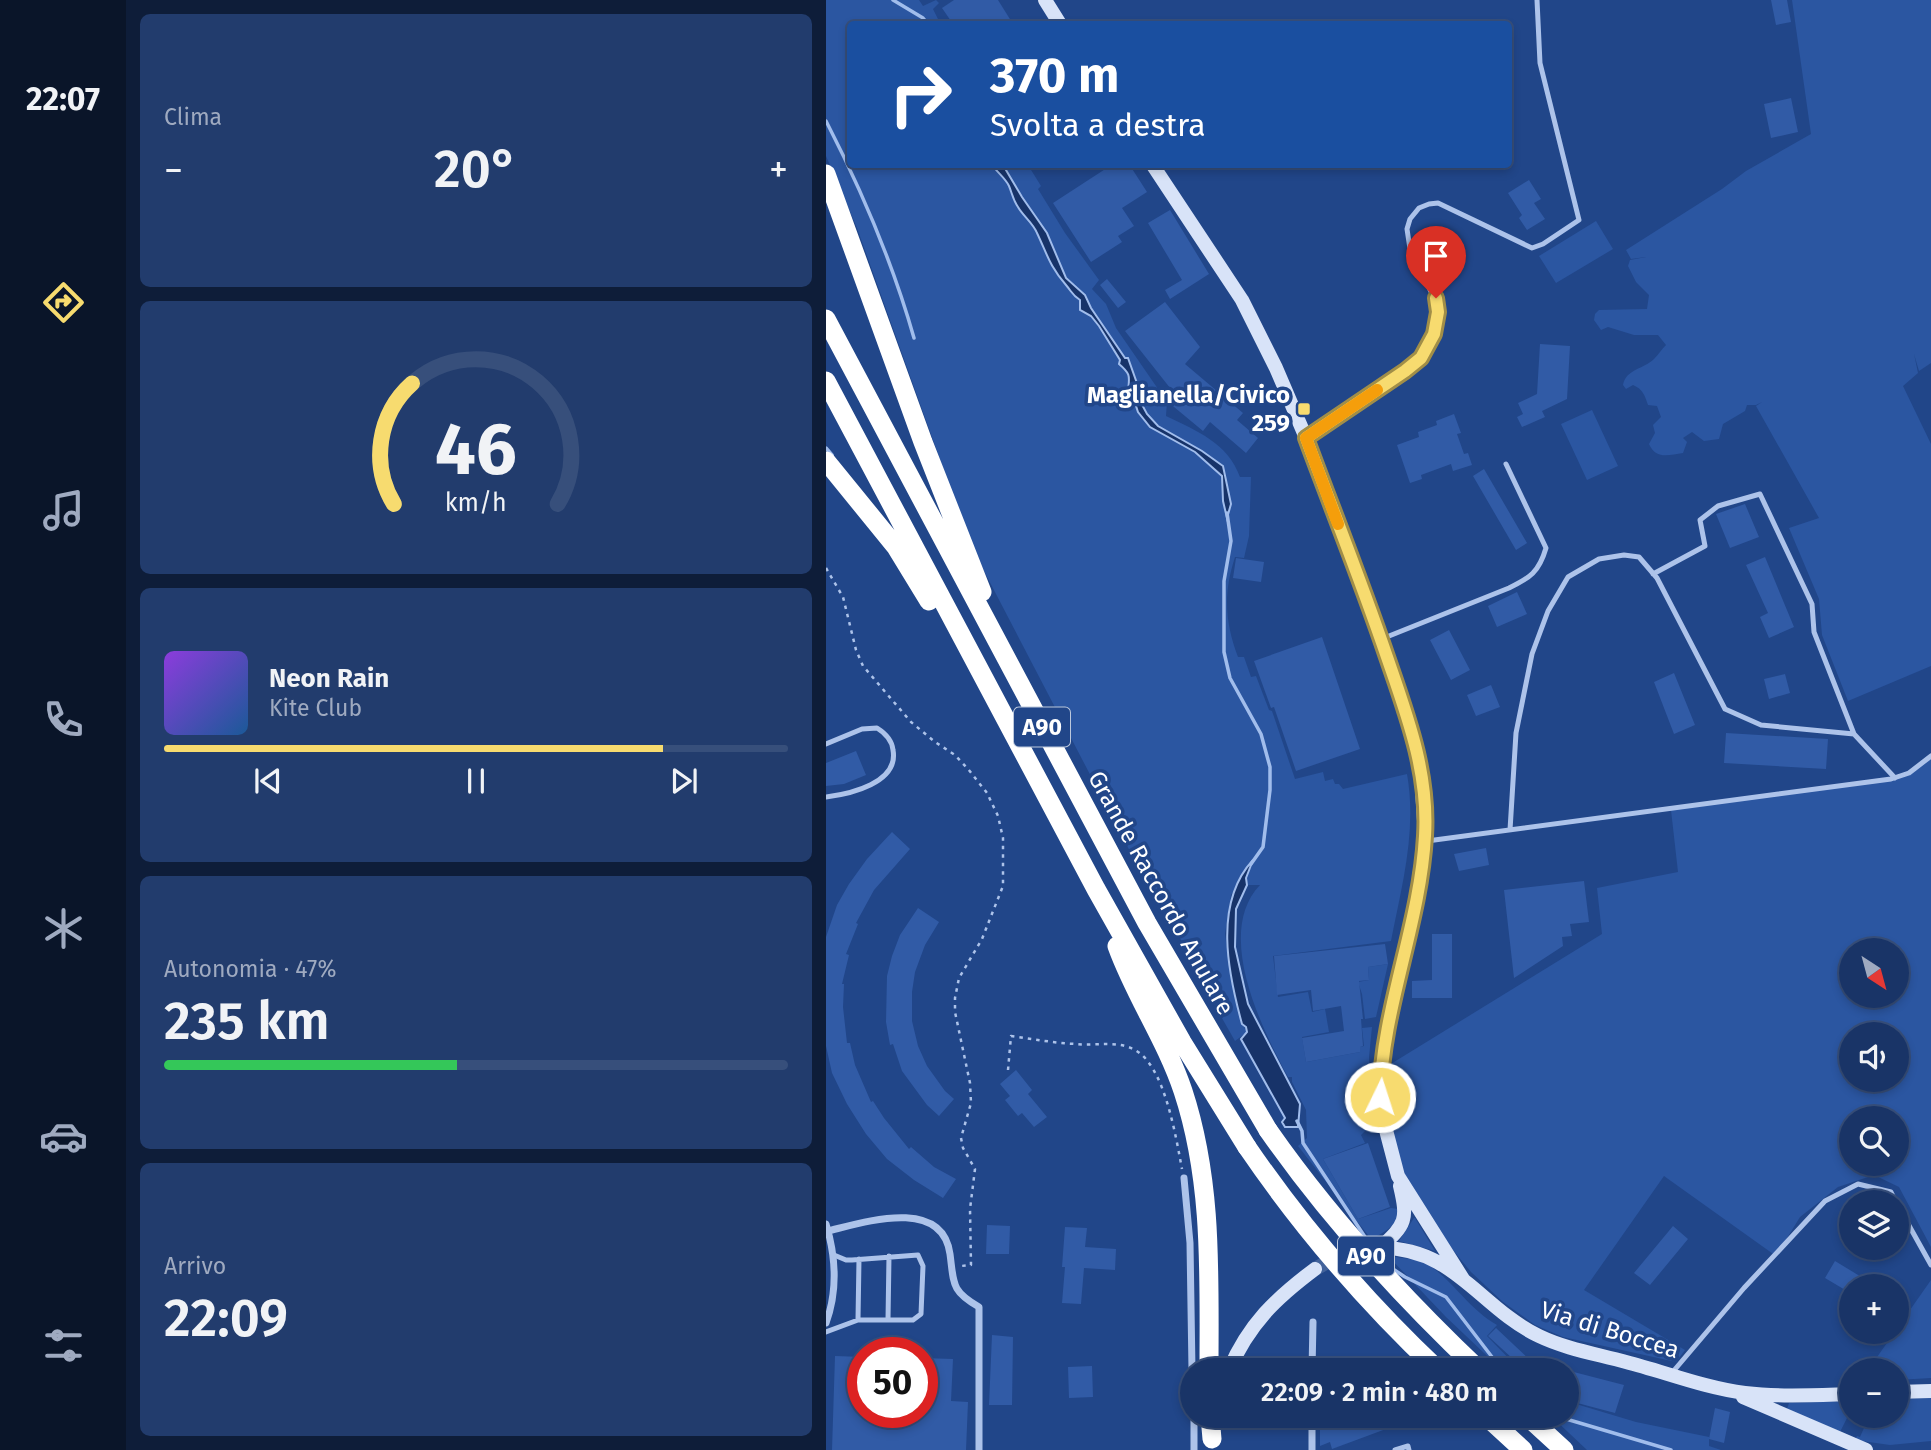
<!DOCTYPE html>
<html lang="it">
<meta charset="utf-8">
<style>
body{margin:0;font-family:"Fira Sans",sans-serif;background:#223c6d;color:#f1f3f6;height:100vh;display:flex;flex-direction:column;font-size:26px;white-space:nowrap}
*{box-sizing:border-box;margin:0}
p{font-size:23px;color:#9faac0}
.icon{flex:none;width:38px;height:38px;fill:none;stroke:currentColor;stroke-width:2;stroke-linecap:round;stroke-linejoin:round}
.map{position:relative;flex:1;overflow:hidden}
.side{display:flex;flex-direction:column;gap:14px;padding:14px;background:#0e1d39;width:700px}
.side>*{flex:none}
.top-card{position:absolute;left:21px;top:21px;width:665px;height:147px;border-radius:7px;box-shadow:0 4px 10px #0003,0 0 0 2px #374f7b;background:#1a4fa0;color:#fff;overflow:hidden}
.needle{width:46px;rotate:144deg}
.tools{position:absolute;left:1013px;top:938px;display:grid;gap:14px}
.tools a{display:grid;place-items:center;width:70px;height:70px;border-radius:50%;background:#193467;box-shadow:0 4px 10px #0003,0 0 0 2px #374f7b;font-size:35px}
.speed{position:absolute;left:21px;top:1337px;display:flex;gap:14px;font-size:35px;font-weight:700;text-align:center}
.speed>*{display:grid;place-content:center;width:91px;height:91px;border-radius:50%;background:#193467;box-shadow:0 4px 10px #0003,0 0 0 2px #374f7b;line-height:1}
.speed .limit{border:10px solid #d22;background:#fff;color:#111}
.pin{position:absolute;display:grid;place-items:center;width:60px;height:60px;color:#fff;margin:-72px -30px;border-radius:50% 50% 50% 0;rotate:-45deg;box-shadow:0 0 7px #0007}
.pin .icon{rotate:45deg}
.me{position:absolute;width:77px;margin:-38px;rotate:4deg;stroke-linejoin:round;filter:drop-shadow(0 0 5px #0008)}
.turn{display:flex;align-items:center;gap:24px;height:147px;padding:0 28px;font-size:32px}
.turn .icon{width:91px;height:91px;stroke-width:2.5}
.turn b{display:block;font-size:49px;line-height:60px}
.big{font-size:52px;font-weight:600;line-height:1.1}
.side .card{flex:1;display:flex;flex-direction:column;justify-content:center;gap:10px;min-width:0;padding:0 24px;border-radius:10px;background:#223c6d}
.side .dial{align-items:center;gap:0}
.dial svg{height:182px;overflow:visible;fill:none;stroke:#374f7b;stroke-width:7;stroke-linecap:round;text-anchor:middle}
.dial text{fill:#f1f3f6;stroke:none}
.song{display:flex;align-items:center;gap:21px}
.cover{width:84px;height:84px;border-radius:10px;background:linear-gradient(135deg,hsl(270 70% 55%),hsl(210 70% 35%))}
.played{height:7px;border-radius:4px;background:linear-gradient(90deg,#f7db6f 80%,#374f7b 80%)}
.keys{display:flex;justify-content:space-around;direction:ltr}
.heat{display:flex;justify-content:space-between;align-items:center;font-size:38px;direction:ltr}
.charge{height:10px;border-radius:5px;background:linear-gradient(90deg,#34c759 47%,#374f7b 0)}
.trip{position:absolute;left:354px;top:1358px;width:399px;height:70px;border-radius:35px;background:#193467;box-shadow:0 4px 10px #0003,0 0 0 2px #374f7b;font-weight:600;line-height:70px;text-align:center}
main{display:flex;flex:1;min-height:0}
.dock{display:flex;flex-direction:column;width:126px;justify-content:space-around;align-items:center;background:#0a1529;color:#9faac0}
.dock .icon{width:49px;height:49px}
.dock .active{color:#f7db6f}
.dock b{font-size:32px;color:#f1f3f6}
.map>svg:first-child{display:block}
</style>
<main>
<nav class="dock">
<b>22:07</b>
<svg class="icon active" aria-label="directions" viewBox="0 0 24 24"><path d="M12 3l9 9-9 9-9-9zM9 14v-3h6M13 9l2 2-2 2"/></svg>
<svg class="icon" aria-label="music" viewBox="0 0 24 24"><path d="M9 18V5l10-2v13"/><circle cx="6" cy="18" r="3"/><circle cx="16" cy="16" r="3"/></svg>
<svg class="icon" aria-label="phone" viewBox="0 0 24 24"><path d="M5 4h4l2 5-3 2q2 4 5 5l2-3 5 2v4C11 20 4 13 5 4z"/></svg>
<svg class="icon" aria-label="climate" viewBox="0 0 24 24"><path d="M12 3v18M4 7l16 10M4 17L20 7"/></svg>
<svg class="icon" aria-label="car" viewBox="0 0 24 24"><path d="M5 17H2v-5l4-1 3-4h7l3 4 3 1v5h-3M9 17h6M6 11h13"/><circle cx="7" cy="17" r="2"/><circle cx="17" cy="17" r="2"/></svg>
<svg class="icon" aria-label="filters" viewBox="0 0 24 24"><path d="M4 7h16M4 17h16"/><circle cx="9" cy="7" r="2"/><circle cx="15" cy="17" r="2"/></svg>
</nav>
<section class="side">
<div class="card"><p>Clima</p>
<div class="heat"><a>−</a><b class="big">20°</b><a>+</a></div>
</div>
<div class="card dial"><svg viewBox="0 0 100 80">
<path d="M14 69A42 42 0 1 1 86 69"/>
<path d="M14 69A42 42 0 0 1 22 16" stroke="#f7db6f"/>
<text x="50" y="56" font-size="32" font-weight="700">46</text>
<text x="50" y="72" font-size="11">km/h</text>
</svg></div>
<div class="card">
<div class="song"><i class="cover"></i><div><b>Neon Rain</b><p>Kite Club</p></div></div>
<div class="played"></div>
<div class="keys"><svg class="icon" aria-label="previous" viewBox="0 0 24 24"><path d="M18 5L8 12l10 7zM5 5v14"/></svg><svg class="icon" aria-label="pause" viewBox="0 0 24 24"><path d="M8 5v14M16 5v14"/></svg><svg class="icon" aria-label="next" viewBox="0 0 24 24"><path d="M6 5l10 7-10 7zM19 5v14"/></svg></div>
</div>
<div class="card"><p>Autonomia · 47%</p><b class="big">235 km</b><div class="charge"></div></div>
<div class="card"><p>Arrivo</p><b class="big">22:09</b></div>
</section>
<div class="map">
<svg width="1105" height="1450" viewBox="0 0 1105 1450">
<rect width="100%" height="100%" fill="#214689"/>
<path fill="#2b56a1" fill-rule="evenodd" d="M0 0H93L97 6 110 0 113 3 107 9 112 19H116L120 24H24V164L202 165 215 186 212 189 239 233 273 280 266 289 280 304 290 328 341 402 340 416C371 431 402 443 414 477H425L423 536 418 558 409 557C397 594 399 622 412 657H418L425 677 430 676 443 710 446 711 469 779 497 772 499 781 507 779 509 784H513L517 789 581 774C591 831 576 885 565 941L447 956 452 997 482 992 486 1012 499 1009 503 1032 476 1037 480 1062 534 1052V1047L538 1046 536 1028 546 1027 543 1057 547 1123 535 1135 539 1143 497 1159 532 1219 565 1208 572 1209 574 1215C566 1228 559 1232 545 1239L472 1146 481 1138 480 1110 466 1082V1077H462C436 1029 388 933 434 885H422L420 878 428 860 425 861 405 895 399 934 405 979 416 1024 421 1032 409 1041 376 983 350 930 348 931 322 882H320L145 546 31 228 0 156Z
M966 0H1105V363L1093 371 1088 354 1092 373 1077 386 1105 444V666L1022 701 996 635 993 599 963 528 993 518 930 406 936 402 930 405H921L919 411 897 424 893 439 878 441 866 432 857 438 861 442 857 453C843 455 830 460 823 444L829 433 827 425 835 417 831 406 822 405C819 396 817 389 807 385L800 389 797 385C800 369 818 369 828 359 832 355 836 349 840 345L832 335H808L782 327 775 330 768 320 769 314 773 310 821 309 823 295 810 282 802 266 804 260 820 257 805 259 800 250 896 189 920 171 985 134Z
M770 221 787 249 730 283 713 256Z
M766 410 792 466 761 480 735 424Z
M1105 755V1247L1073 1187 1048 1175 1012 1187 974 1217 950 1256 838 1176 758 1290 859 1350 850 1362 737 1337 709 1325 677 1302 645 1272 594 1210 568 1163 555 1070 776 934 771 888 852 872 845 810 1069 778 1098 762ZM1026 950H1071V996H1026ZM1026 1034H1071V1080H1026ZM1026 1118H1071V1164H1026Z
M562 964 550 1017 539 1019 536 994 532 982 543 980 542 967Z
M588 1218H589L609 1251 573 1241Z
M570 1257C581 1259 593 1259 603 1265 628 1282 642 1308 671 1325L661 1336 694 1370H676L620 1317 564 1258Z
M1105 1280V1378L1071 1380V1370H1042Z
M1105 1398V1441L1064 1445 1029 1440 1031 1436 1034 1437 1042 1419 1037 1416H1071V1399Z
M740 1401 810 1422 883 1437V1446L895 1450H761L725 1416H740Z
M1025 1401V1410L1014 1432 961 1409 963 1403Z"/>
<path fill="#173369" stroke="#a1bdec" stroke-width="2" d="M166 165H177L196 197 221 233 240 278 259 295 265 308 299 358H302L313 389 314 401 321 414 332 426 376 451 397 466 405 504 401 518 397 501 396 476 369 452 324 427 312 412 307 397 302 392C303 377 306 375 293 364L294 360 273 326 265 316 254 310V300C246 295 246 292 240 285 224 267 221 254 211 233 207 223 197 216 192 207 187 200 186 193 183 186 180 179 171 172 166 165Z
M427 860 420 878 421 885 410 909 409 947 422 1004 474 1104 472 1127H459L456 1122 459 1118 415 1039 421 1032 420 1027 416 1024C402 973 387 903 427 860Z"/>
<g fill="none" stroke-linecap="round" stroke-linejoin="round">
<path stroke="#a1bdec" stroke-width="3.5" d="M67 0 97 18 102 24
M0 121C35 189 67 264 88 338
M0 448 6 455
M401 513 405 541 398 581V652L404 678 435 734 444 767V790L437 847 425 864
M471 1121 476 1131 477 1143 541 1240
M561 1265 579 1277 620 1297 676 1370
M730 1416 845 1450"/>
</g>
<path fill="#315ba6" d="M128 0H172L187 24H127L116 8Z
M945 0H961L965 22 950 25Z
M965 98 972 132 945 138 938 104Z
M287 164H303L321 192 296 208 308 226 292 236 296 242 265 262 227 203Z
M703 180 715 199 708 203 719 219 701 230 693 218 696 215 682 193Z
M344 210 383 274 344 299 339 290 356 280 322 223Z
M281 279 300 302 292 308 274 285Z
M339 302 374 347 359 364 417 413 411 420 432 438 420 453 384 422 377 431 342 402 348 393 299 331Z
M714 344 744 346 741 399 716 411 719 417 696 427 691 417 697 414 692 403 711 394Z
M628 414 635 433 631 434 638 454 642 453 646 465 627 471 625 464 595 475 596 479 584 483 571 445 593 437 592 432 611 425 610 421Z
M658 469 701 543 690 550 647 476Z
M919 504 933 537 904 548 890 514Z
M939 557 968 627 943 638 934 617 942 613 920 565Z
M410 558 438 562 435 582 407 578Z
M691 592 701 614 671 627 662 606Z
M623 630 644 670 625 680 604 640Z
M496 637 534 749 470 771 448 707 445 708 428 661Z
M848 673 869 725 848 734 828 682Z
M959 674 964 693 943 699 938 679Z
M665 685 674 707 650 716 641 695Z
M900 733 1002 739 1000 769 898 763Z
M30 751 40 775 18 784 0 786V763Z
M66 832 84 849 48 890 30 923 32 924 20 954 23 955 16 984H18L17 1007 21 1043H24L29 1065 45 1102 47 1101 58 1118 83 1149 85 1147 108 1167 130 1179 117 1198 88 1180 61 1159 40 1134 21 1104 6 1073 0 1046V937L11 905 23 884 41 859Z
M660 848 663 865 633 871 628 854Z
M758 881 763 922 744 924 746 936 736 937 737 946 688 978 678 890Z
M92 908 113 922 99 945 89 972 86 992V1021L92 1046 101 1066 119 1091 128 1099 113 1116 101 1105 76 1071 67 1044 64 1045 60 1022 61 976 66 956 74 935Z
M606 934H626V998H586V981L606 980Z
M559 944 562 964 542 967 543 980 533 981 537 1019H535L537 1046 534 1047V1052L480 1062 476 1038 518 1031 515 1006 487 1011 485 990 451 995 448 956Z
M190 1070 206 1090 202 1094 221 1117 208 1127 196 1113 192 1116 179 1100 184 1096 174 1084Z
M542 1143 564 1207 532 1219 497 1159Z
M161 1225 184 1226 183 1254H160Z
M847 1226 862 1239 824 1285 808 1273Z
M239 1227 261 1228 259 1247 290 1249 289 1270 258 1268 255 1304 236 1303 239 1267H236Z
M1009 1261 1037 1278 1032 1286H1026V1294L999 1278Z
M670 1328 705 1361 728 1367 727 1370H699L662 1336Z
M166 1335 187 1337 186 1405H163Z
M9 1356 37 1357V1412H96V1358L127 1359 125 1401 142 1402 140 1450H6Z
M266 1366 267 1397 243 1398 242 1367Z
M740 1370 798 1385 789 1413 740 1400Z
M889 1408 904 1412 898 1443 883 1439Z
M494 1416H564L568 1426 506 1449 504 1442 494 1446Z"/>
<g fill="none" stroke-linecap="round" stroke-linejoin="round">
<path stroke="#42629b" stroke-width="14" stroke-dasharray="14 7" stroke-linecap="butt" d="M489 1269 518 1253 542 1248"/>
<path stroke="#adc3ea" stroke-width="2.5" stroke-dasharray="3.5 5" stroke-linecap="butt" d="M0 568 17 597 30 650 37 666 85 722 109 742 129 755 142 769 161 793 172 816 177 838V886L156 939 133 978 129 998V1012L144 1083 145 1103 135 1138 137 1148 149 1169 144 1209 145 1265 135 1266
M182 1070 185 1036C207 1039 228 1043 250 1044 270 1046 291 1040 309 1050 339 1066 350 1138 356 1169"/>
<path stroke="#adc3ea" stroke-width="5" d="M481 437 579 371 600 350 611 322V304L584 249 581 229 584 219 593 208 603 204 612 203 706 248 717 244 753 220 714 63 711 0
M827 574 879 546 874 520 892 506 934 494 986 604 988 632 1028 734
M558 638 683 588C704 578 713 572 720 548L680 464
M0 744 36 729 51 728C59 733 66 740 67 750 73 783 24 794 0 797
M684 830 690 733 706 654 722 611 742 577 773 559 798 555 813 557 831 578 899 709 935 725 1028 734 1069 778
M601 841 1065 779 1083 773 1105 756
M1071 1204 1105 1265
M32 1320 33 1259
M62 1320 63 1256
M0 1332 32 1320H87L95 1314 97 1266 92 1255 26 1260H20L8 1255
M845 1374 918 1288 999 1201 1032 1184 1065 1192 1070 1202
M569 1450 582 1446 583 1450"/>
<path stroke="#adc3ea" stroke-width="7" d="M358 1178 364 1243 366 1370
M0 1224C10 1257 12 1290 0 1323
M2 1231C39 1222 116 1197 124 1254 128 1284 125 1291 153 1307V1450
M486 1370 487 1322
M368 1450V1416
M486 1450V1416"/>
<path stroke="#d8e3f8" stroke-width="14" d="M219 0 234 24
M326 164 416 300 450 368 480 438 550 624 584 726 595 773 599 836 591 893 558 1052 554 1083 555 1111 572 1176 637 1279
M554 1248C628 1247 653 1307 713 1336 740 1349 771 1354 800 1362 839 1372 879 1388 919 1393 954 1397 990 1395 1026 1394
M554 1248C580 1224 582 1220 574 1186
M403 1370C423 1324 449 1299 489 1269
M1071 1392 1105 1391
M917 1397 1040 1450"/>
<path stroke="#fff" stroke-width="19" d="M0 174 97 442 156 592
M0 319 321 923 442 1130
M0 381 270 889 356 1042 421 1147
M0 461 70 547 103 601
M291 946C309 996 340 1040 357 1091 387 1182 383 1276 383 1370
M384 1416 386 1439
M660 1416 697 1450
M701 1416 738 1450"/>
<path stroke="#fff" stroke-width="19" d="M442 1130C504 1219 575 1296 653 1370
M421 1147C477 1229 540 1302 612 1370"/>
</g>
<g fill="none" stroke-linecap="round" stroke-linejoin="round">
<defs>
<path id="route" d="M554 1097C556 1008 594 925 599 836 603 773 581 715 561 657 536 583 507 511 480 438L579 371 595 358 608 334 612 312 610 298"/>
</defs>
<use href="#route" stroke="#a18e48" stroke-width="18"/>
<use href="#route" stroke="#f7db6f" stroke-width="12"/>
<path stroke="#f59e0b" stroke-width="12" d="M512 524 480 438 551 390"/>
</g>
<rect fill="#f7db6f" stroke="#214689" stroke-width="2.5" x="471" y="402" width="14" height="14" rx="3.5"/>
<g text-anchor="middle" stroke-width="7" stroke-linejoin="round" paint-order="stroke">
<g fill="#214689" stroke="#bcc8dc" stroke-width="2">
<rect x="188" y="707.5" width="56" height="39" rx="5"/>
<rect x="512" y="1236.5" width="56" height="39" rx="5"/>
</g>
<g font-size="23" font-weight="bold" fill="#fff">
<text x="216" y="735">A90</text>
<text x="540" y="1264">A90</text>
</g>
<g font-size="24" font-weight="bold" fill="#fff" stroke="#214689" text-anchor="end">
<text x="464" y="403">Maglianella/Civico<tspan x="464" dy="28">259</tspan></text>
</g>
<g font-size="24" fill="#fff" stroke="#214689">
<text transform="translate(335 893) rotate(61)" y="8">Grande Raccordo Anulare</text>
<text transform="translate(784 1330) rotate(17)" y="8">Via di Boccea</text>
</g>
</g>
</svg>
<div class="tools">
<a><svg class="needle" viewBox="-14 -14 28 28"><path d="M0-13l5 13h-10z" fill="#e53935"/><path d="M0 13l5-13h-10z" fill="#9faac0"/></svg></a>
<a><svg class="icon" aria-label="sound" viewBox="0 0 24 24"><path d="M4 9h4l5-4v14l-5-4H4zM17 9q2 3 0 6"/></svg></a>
<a><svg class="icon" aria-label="search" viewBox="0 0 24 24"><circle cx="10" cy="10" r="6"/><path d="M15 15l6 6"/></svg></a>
<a><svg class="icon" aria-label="layers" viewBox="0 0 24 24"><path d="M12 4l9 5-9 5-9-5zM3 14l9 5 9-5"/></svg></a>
<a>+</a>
<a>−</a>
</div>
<div class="speed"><div class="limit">50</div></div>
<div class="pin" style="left:610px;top:298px;background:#d93025"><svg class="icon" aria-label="arrive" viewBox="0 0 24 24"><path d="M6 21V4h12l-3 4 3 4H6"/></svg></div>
<svg class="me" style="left:554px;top:1097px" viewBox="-20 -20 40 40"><circle r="17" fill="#f7db6f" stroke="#fff" stroke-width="3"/><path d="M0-11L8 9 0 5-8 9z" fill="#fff"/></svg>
<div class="trip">22:09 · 2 min · 480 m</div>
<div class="top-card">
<div class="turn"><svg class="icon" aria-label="right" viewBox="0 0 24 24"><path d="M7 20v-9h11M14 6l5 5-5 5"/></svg><div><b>370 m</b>Svolta a destra</div></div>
</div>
</div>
</main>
